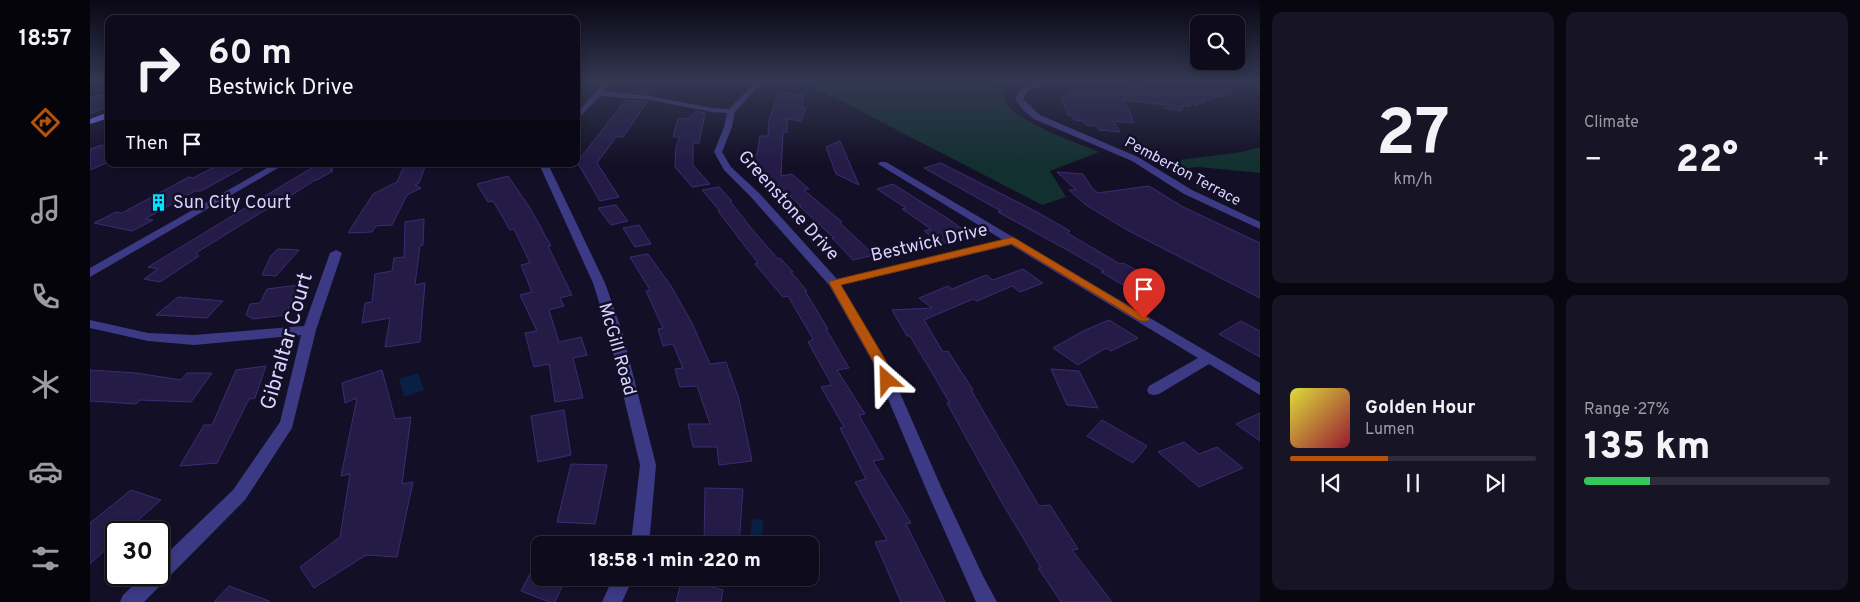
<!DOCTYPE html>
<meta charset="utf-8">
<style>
body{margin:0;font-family:Overpass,sans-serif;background:#171425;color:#f1f3f6;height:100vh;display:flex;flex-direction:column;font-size:19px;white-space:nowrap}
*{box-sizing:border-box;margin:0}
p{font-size:16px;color:#9b9ba3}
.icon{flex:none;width:28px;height:28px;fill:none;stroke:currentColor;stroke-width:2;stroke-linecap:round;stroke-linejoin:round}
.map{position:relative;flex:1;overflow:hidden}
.drawer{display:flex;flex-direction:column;gap:12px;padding:12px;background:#08060f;width:600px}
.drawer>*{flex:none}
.banner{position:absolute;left:15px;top:15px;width:475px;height:152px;border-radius:10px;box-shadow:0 2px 8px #0003,0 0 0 1px #2e2b3b;background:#0e0b1c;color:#f1f3f6;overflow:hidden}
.fabs{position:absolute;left:1100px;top:15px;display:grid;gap:10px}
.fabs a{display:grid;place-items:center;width:55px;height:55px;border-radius:10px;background:#0e0b1c;box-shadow:0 2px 8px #0003,0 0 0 1px #2e2b3b;font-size:25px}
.speed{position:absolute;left:15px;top:521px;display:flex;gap:10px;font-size:25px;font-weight:700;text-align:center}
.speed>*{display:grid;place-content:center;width:65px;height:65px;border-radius:50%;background:#0e0b1c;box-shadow:0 2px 8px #0003,0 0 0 1px #2e2b3b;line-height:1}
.speed .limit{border:2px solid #111;border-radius:8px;background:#fff;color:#111}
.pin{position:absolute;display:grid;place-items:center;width:42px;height:42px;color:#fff;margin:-51px -21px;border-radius:50% 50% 50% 0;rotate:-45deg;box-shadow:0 0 5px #0007}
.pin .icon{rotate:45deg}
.me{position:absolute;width:55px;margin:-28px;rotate:335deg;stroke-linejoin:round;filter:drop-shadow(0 0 4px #0008)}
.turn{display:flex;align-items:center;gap:18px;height:105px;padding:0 20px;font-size:22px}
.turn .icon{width:65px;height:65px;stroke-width:2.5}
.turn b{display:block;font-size:35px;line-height:42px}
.then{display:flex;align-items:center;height:48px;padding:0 20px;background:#0003;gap:10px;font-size:19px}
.big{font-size:38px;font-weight:800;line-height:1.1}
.drawer .widget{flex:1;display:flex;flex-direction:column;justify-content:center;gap:8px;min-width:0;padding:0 18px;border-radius:10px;background:#171425}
.drawer .dial{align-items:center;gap:0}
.dial b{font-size:65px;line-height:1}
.song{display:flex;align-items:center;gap:15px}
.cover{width:60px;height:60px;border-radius:8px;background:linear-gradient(135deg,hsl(60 70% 55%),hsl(350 70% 35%))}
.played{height:5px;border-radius:2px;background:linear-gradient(90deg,#b45309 40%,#2e2b3b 40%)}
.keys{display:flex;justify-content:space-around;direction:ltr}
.heat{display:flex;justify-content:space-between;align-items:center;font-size:28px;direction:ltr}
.charge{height:8px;border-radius:4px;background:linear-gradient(90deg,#34c759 27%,#2e2b3b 0)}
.drawer .tiles{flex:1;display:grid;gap:12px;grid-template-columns:repeat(2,1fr)}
.trip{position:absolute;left:441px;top:536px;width:288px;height:50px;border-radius:10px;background:#0e0b1c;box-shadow:0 2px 8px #0003,0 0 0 1px #2e2b3b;font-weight:800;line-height:50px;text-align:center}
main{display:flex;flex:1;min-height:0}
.tabs{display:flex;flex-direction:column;width:90px;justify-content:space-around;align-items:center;background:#06040b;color:#9b9ba3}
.tabs .icon{width:35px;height:35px}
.tabs .on{color:#b45309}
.tabs b{font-size:22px;color:#f1f3f6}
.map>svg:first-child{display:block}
</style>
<main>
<nav class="tabs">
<b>18:57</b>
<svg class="icon on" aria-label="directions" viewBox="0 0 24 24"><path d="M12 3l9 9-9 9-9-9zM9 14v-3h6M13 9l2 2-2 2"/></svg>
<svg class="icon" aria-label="music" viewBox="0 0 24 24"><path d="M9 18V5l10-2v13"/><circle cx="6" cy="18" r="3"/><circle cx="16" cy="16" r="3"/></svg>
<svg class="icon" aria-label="phone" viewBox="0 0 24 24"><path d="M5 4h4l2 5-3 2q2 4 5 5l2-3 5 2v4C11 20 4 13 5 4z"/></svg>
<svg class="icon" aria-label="climate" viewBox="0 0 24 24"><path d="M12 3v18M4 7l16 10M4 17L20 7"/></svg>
<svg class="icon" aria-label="car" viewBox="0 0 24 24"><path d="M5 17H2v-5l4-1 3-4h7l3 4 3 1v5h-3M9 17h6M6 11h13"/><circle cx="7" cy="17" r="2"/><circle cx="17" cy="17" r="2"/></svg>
<svg class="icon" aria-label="filters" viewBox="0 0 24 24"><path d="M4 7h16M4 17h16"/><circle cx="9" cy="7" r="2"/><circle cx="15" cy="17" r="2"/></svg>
</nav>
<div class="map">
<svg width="1170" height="602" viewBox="0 0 1170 602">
<rect width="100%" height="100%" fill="#130f26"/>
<path fill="#12302f" d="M712 81H885L916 89C899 115 992 144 1009 152L960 171 976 197 952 205Z
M1170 147V173L1108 167 1078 170 1065 163 1152 152Z"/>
<path fill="#0a1f44" d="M328 373 334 390 314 397 309 379Z
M662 519 673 520 672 542 660 540Z"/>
<path fill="#241b47" stroke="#3b2d73" d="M551 81H570L562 94 542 92Z
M976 81H1026L1028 84 1050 86 1060 81H1140V95L1134 94V97L1127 96V99L1121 98 1120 101 1114 99V103L1108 101 1107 105 1100 103V107L1094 105 1091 111 1075 108 1076 105 1033 100 1043 119H1041L1044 123 1023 121 1030 132 1009 130 1007 126 996 125 994 121 984 120 982 116 978 115 971 97H976L975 94 981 95Z
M689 93 714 95 712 107 716 108 711 121 697 119V132H693L691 176 702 174 719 189 714 190 752 222 750 223 784 255 763 260 742 238H744L709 206H711L675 174H673L662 155H667L670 136H678L679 120Z
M12 95 19 96V106L0 114V97Z
M536 100 557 102 533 137H526L507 163 529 197 510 201 487 162Z
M606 111 615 113 609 143H603V165L620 184 602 187 585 167 586 147 590 137H583L588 118 598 119Z
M750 141 769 185 746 174 736 147Z
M12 145 19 149V162L0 170V149Z
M851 163 947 212 980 231 977 233 1030 264 1033 263 1070 283 1047 293 1011 272 1014 271 979 251 908 212 911 211 834 168Z
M130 164H160L111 191H105L55 219 63 220 42 231 4 223 26 212 32 213 99 177 103 178Z
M228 164 248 165 240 170 243 171 227 180H225L191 202 174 198 180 207 106 253 109 256 70 282 54 279 68 269 58 267Z
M315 164H336L329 183 325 185 331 188 317 195 302 225 286 226 282 232 258 233 283 194 307 182Z
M967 172 993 174 1002 188 1008 193 1059 186 1093 207 1170 243V298L1037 230 996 205 979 190H986Z
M418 176 440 208 461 246H458L482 295 470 298 474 306 459 310 469 342 491 337 497 355 483 358 493 398 465 402 459 364 444 367 435 333 447 331 430 295 442 292 431 265 440 263 424 229 420 230 403 201 398 202 387 184Z
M803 184 860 220 882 236 850 244 834 231 841 229 812 209 816 208 787 189Z
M629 187 642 201H640L661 228 688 259 690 258 703 272H701L717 291H715L738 329H736L759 368 747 370 775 414 769 415 794 459 783 461 821 523 816 524 855 602H811L785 542 797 540 765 482 776 479 750 428 754 427 731 387 742 385 718 342 723 339 698 296 693 297 665 264 668 263 628 211H630L612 190Z
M526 205 538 221 521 225 508 208Z
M334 219 333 245 330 246 325 285 335 283 330 342 295 347 300 318 272 323 275 303 282 302 285 274 302 271 304 258 314 257 315 222Z
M549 225 561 244 545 247 533 228Z
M188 249 209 250 186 276 172 275 181 256Z
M558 254 581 286 602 323 620 364 636 362 649 399 662 461 629 465 627 447H603L598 424H620L607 386 590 387 585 369 593 368 583 344 573 346 568 329 573 328 556 291 560 290 540 257Z
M933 269 953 283 930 292 922 286 887 301 883 299 834 320 853 352 858 351 883 390H881L949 506 960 505 988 549 982 550 1022 602H971L948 568H951L911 501 857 403H860L820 336H817L802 310 842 308 829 298 858 286 862 289 896 275 903 280Z
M208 285 196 315 163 319 156 315 160 304 170 303 177 289Z
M88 297 133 301 117 318 66 315Z
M1019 320 1048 338 1021 351 1016 348 988 365 963 348 993 331Z
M1151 321 1170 331V357L1129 334Z
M176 366 165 398 159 399 127 463 90 466 114 425H122L146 370Z
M961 369 989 371 1008 408 977 405Z
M0 370 46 373 91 380 97 373H122L101 402 50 400 46 404 0 401Z
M292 370 305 419 321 417 312 484 323 482 307 557 276 555 224 588 210 567 250 537 260 474 251 476 267 398 255 403 252 383Z
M474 410 481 455 448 462 441 416Z
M1170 413V441L1146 424Z
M1012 420 1057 446 1043 463 997 436Z
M1094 442 1109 454 1127 447 1153 468 1109 487 1068 452Z
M481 464 517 465 505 524 467 522Z
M615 488 653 489 649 545H614Z
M41 490 71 500 35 532H26V540L0 564V523Z
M450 555V578H476L465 602H459L431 591Z
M592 579 633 590 631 602H586Z
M139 586 179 601V602H124Z"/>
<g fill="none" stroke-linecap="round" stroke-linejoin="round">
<path fill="#3d3a85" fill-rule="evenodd" d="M515 81H523L514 91 560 96 622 108 639 109 666 81H673L645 112 642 127 632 152 641 167 669 193 747 279 913 240 788 164 790 162H796L1170 383V395L1119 364 1069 394 1064 395 1059 394 1057 390 1059 386 1108 358 921 245 751 285 796 361 852 489 893 576 907 602H886L836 489 782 361 739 285 661 197 634 170 624 152 634 127 637 113 622 112 560 100 510 96 486 121V114Z
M951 81H961L937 91 933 99 950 115 1048 157 1102 190 1170 222V229L1094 194 1042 161 944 119 933 110 925 99 931 88Z
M184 164H195L0 277V268Z
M449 164H458L515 283 532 331 566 465 560 534 555 545H537L542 534 550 465 518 331 503 283Z
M246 250 252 253 226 330 202 428 155 500 54 602H30L33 595 54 575H69V561L143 490 190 422 211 335 104 345 58 341 0 328V320L58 333 104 335 214 326 240 253Z
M523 578H543L532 602H512Z"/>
<path fill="#6f6bff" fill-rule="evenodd" d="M16 113H19V118L0 124V119Z"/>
</g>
<linearGradient id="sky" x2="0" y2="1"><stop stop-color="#0a0815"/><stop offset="0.49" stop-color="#333752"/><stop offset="1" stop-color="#333752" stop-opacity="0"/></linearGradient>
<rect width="1170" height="165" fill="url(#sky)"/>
<path fill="#b45309" stroke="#753606" d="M923 237 1060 319 1058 321H1050L922 244 751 285 796 361 804 380 802 383H793L783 361 739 283 740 281Z"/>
<defs>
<symbol id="building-bare" viewBox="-9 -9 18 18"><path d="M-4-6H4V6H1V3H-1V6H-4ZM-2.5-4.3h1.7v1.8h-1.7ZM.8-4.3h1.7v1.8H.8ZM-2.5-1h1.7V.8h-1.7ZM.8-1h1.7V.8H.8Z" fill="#00e5ff" stroke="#130f26" stroke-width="2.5" paint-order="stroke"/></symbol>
</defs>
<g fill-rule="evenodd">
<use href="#building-bare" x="56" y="190" width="25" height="25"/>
</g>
<g text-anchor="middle" stroke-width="5" stroke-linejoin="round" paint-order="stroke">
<g font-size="15" fill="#d9d4ff" stroke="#130f26">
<text transform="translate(1093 171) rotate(28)" y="5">Pemberton Terrace</text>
</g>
<g font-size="18" fill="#d9d4ff" stroke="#130f26" text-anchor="start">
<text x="83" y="208">Sun City Court</text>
</g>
<g font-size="18" fill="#d9d4ff" stroke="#130f26">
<text transform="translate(699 205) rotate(48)" y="6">Greenstone Drive</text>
<text transform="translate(839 242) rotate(-13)" y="6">Bestwick Drive</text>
<text transform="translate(528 349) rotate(74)" y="6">McGill Road</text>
</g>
<g font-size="21" fill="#d9d4ff" stroke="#130f26">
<text transform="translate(196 341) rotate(-74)" y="7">Gibraltar Court</text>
</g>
</g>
</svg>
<div class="fabs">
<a><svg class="icon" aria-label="search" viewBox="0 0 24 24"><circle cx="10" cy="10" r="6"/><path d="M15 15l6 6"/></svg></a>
</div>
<div class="speed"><div class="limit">30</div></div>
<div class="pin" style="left:1054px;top:319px;background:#d93025"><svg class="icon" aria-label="arrive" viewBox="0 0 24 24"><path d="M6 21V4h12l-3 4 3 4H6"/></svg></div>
<svg class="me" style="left:797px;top:380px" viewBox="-20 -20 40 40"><path d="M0-17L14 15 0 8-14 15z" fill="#b45309" stroke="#fff" stroke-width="4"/></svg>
<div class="trip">18:58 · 1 min · 220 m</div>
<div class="banner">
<div class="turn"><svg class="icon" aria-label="right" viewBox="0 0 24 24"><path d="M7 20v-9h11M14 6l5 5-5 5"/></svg><div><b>60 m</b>Bestwick Drive</div></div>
<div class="then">Then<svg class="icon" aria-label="arrive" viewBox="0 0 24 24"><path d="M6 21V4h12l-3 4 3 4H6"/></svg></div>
</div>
</div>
<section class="drawer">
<div class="tiles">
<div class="widget dial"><b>27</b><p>km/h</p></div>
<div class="widget"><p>Climate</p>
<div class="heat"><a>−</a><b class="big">22°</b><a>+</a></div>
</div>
<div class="widget">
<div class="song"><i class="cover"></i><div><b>Golden Hour</b><p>Lumen</p></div></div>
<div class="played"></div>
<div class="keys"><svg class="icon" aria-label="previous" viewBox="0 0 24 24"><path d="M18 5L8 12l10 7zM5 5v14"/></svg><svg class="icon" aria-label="pause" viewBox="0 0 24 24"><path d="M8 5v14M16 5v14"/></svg><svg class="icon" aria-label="next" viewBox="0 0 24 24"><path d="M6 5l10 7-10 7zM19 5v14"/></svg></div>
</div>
<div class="widget"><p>Range · 27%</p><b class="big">135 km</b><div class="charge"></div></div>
</div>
</section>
</main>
